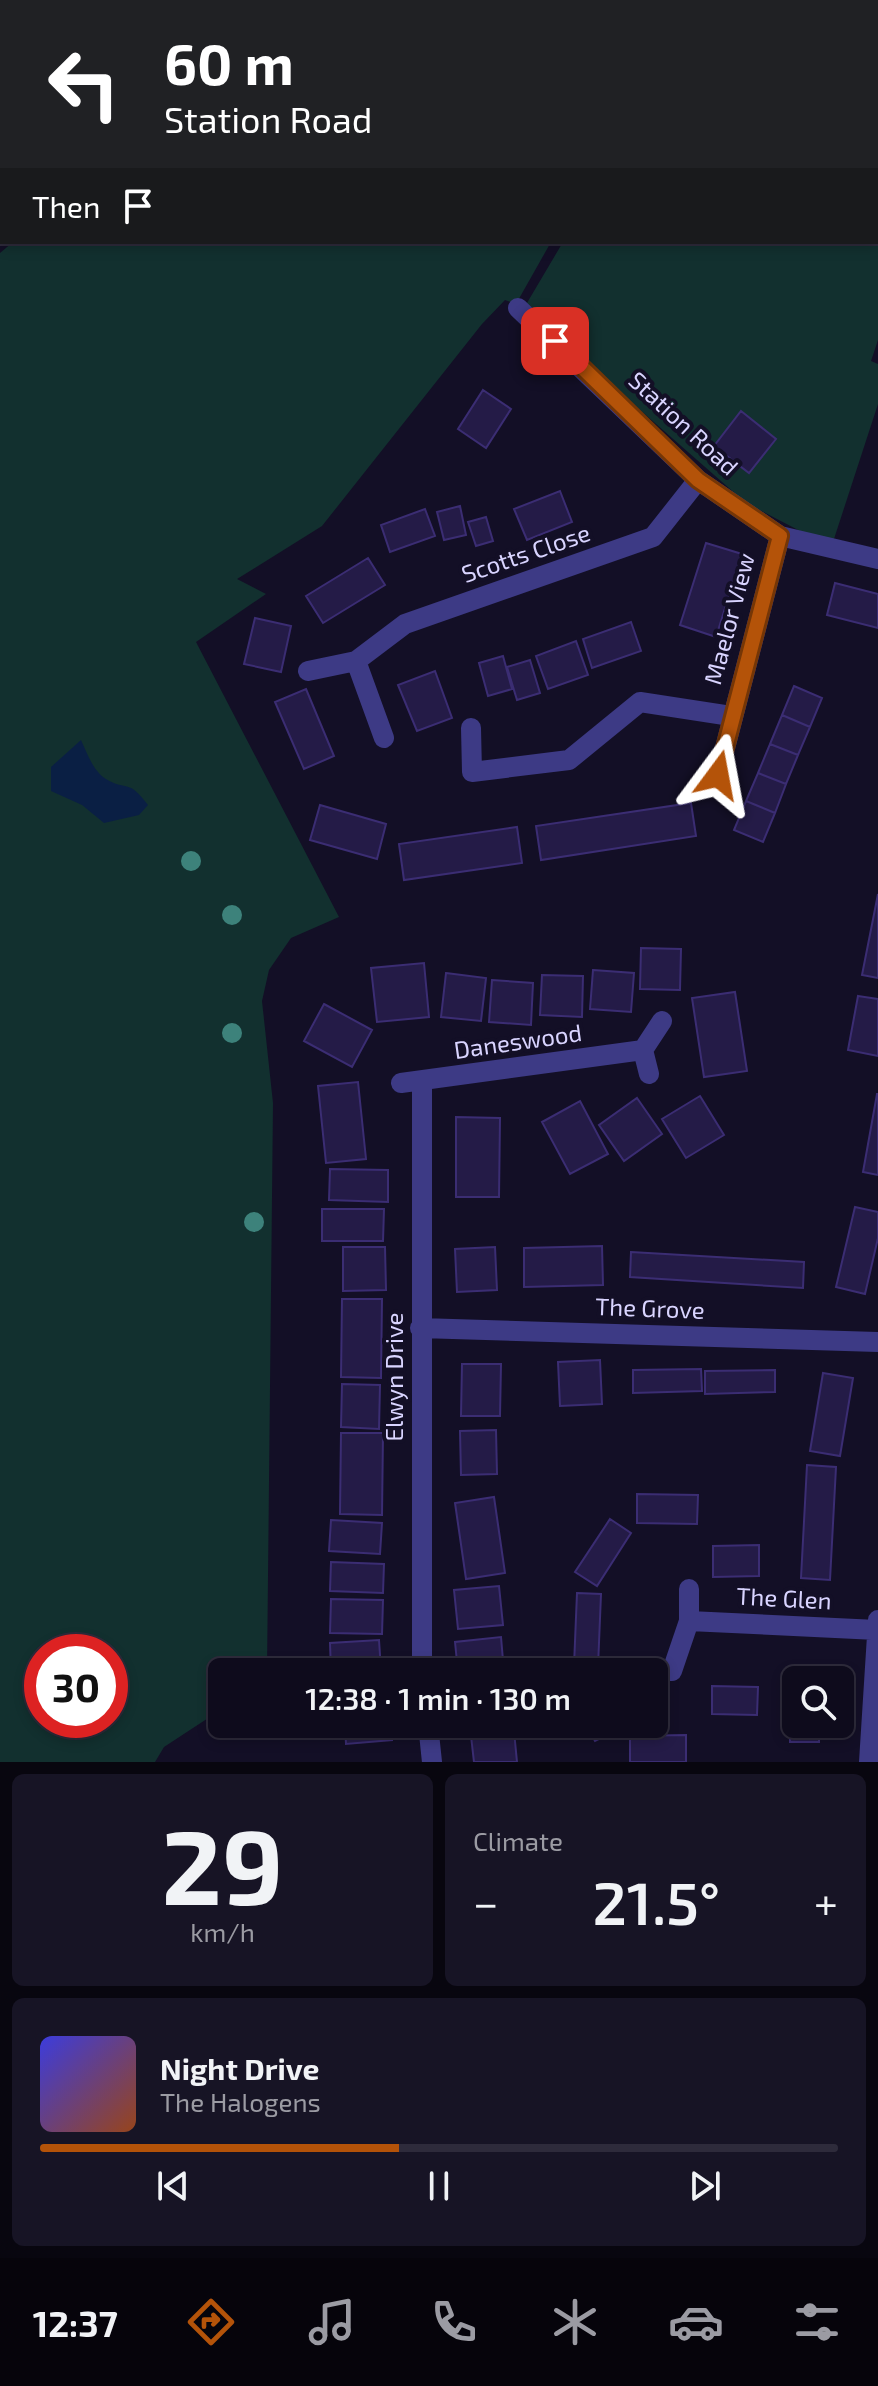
<!DOCTYPE html>
<meta charset="utf-8">
<style>
body{margin:0;font-family:"Exo 2",sans-serif;background:#171425;color:#f1f3f6;height:100vh;display:flex;flex-direction:column;font-size:30px;white-space:nowrap}
*{box-sizing:border-box;margin:0}
p{font-size:26px;color:#9b9ba3}
.icon{flex:none;width:44px;height:44px;fill:none;stroke:currentColor;stroke-width:2;stroke-linecap:round;stroke-linejoin:round}
.map{position:relative;height:1762px;overflow:hidden}
.details{display:flex;flex-direction:column;gap:12px;padding:12px;background:#08060f;flex:1}
.details>*{flex:none}
.guide{position:absolute;left:0px;top:0px;width:878px;height:244px;box-shadow:0 4px 12px #0003,0 0 0 2px #2e2b3b;background:#202124;color:#fff;overflow:hidden}
.fabs{position:absolute;left:782px;top:1666px;display:grid;gap:16px}
.fabs a{display:grid;place-items:center;width:72px;height:72px;border-radius:12px;background:#0e0b1c;box-shadow:0 4px 12px #0003,0 0 0 2px #2e2b3b;font-size:40px}
.speed{position:absolute;left:24px;top:1634px;display:flex;gap:16px;font-size:40px;font-weight:700;text-align:center}
.speed>*{display:grid;place-content:center;width:104px;height:104px;border-radius:50%;background:#0e0b1c;box-shadow:0 4px 12px #0003,0 0 0 2px #2e2b3b;line-height:1}
.speed .limit{border:12px solid #d22;background:#fff;color:#111}
.pin{position:absolute;display:grid;place-items:center;width:68px;height:68px;color:#fff;margin:-34px;border-radius:16px;box-shadow:0 4px 12px #0006}
.me{position:absolute;width:88px;margin:-44px;rotate:13deg;stroke-linejoin:round;filter:drop-shadow(0 0 6px #0008)}
.turn{display:flex;align-items:center;gap:28px;height:168px;padding:0 32px;font-size:36px}
.turn .icon{width:104px;height:104px;stroke-width:2.5}
.turn b{display:block;font-size:56px;line-height:68px}
.then{display:flex;align-items:center;height:76px;padding:0 32px;background:#0003;gap:16px;font-size:30px}
.big{font-size:60px;font-weight:600;line-height:1.1}
.details .card{flex:1;display:flex;flex-direction:column;justify-content:center;gap:12px;min-width:0;padding:0 28px;border-radius:12px;background:#171425}
.details .dial{align-items:center;gap:0}
.dial b{font-size:104px;line-height:1}
.song{display:flex;align-items:center;gap:24px}
.cover{width:96px;height:96px;border-radius:12px;background:linear-gradient(135deg,hsl(240 70% 55%),hsl(20 70% 35%))}
.played{height:8px;border-radius:4px;background:linear-gradient(90deg,#b45309 45%,#2e2b3b 45%)}
.keys{display:flex;justify-content:space-around;direction:ltr}
.heat{display:flex;justify-content:space-between;align-items:center;font-size:44px;direction:ltr}
.details .tiles{flex:1;display:grid;gap:12px;grid-template-columns:1fr 1fr}
.card:last-child{grid-column:span 2}
.trip{position:absolute;left:208px;top:1658px;width:460px;height:80px;border-radius:12px;background:#0e0b1c;box-shadow:0 4px 12px #0003,0 0 0 2px #2e2b3b;font-weight:600;line-height:80px;text-align:center}
.tab-bar{display:flex;height:128px;justify-content:space-around;align-items:center;background:#06040b;color:#9b9ba3}
.tab-bar .icon{width:56px;height:56px}
.tab-bar .current{color:#b45309}
.tab-bar b{font-size:36px;color:#f1f3f6}
.map>svg:first-child{display:block}
</style>
<div class="map">
<svg width="878" height="1762" viewBox="0 0 878 1762">
<rect width="100%" height="100%" fill="#130f26"/>
<path fill="#12302f" fill-rule="evenodd" d="M150 0H585V2H150Z
M607 0H878V340L871 361 878 364V404L833 542 802 532 746 503 524 308 563 242H876V2Z
M13 242H551L516 304 505 300 482 324 322 526 237 579 266 594 196 642 339 917 291 938 269 970 262 1001 273 1103 267 1672H222V1709L164 1747 155 1762H0V253ZM42 1652H110V1720H42Z"/>
<path fill="#0a1f44" d="M81 740C87 753 93 771 106 779 128 792 128 778 148 805L139 815 104 823 82 805 51 791V767Z"/>
<path fill="#241b47" stroke="#3b2d73" stroke-width="2" d="M483 390 511 409 486 448 458 429Z
M741 411 776 439 749 473 714 446Z
M560 491 572 522 527 540 514 509Z
M460 506 466 535 444 540 437 512Z
M425 509 435 536 390 552 381 525Z
M486 517 493 541 476 546 468 522Z
M706 543 742 554 716 637 680 625Z
M368 558 385 585 323 623 306 596Z
M835 583 878 594V628L827 615Z
M255 618 291 626 281 672 244 664Z
M631 622 641 651 592 668 583 639Z
M576 641 588 675 548 689 536 656Z
M503 656 512 689 488 696 479 663Z
M530 660 540 693 517 700 507 667Z
M435 671 452 718 417 731 398 685Z
M794 686 822 698 810 727 782 715Z
M306 689 334 756 304 769 275 702Z
M782 715 810 727 798 755 770 744Z
M770 744 798 755 786 784 758 773Z
M758 773 786 784 775 813 746 801Z
M746 801 775 813 763 842 734 830Z
M691 803 696 836 541 860 536 826Z
M320 805 386 824 377 859 310 840Z
M517 827 522 863 404 880 399 844Z
M878 894V978L862 975Z
M641 948 681 949 680 990 640 989Z
M424 963 429 1017 377 1022 371 968Z
M593 970 634 973 631 1012 590 1009Z
M446 973 486 978 481 1021 441 1017Z
M542 975 583 976 582 1017 540 1015Z
M492 980 533 983 531 1025 489 1022Z
M735 992 747 1071 704 1077 692 998Z
M858 996 878 999V1056L848 1050Z
M324 1004 372 1030 352 1067 304 1041Z
M358 1082 366 1159 326 1163 318 1086Z
M877 1094H878V1175L863 1172Z
M700 1096 724 1135 686 1158 662 1119Z
M637 1098 662 1134 624 1161 599 1125Z
M580 1101 608 1154 570 1174 542 1122Z
M456 1117 500 1118 499 1197H456Z
M330 1169 388 1170V1202L329 1200Z
M855 1207 878 1212V1238L865 1294 836 1287Z
M322 1209H384L383 1241H322Z
M602 1246 603 1285 524 1287V1248Z
M343 1247H385L386 1290 343 1291Z
M495 1247 497 1290 457 1292 455 1249Z
M631 1252 804 1262 803 1288 630 1277Z
M342 1299H382L381 1378 341 1377Z
M600 1360 602 1404 560 1406 558 1362Z
M462 1364H501L500 1416H461Z
M701 1369 702 1391 633 1393V1370Z
M775 1370V1392L705 1394V1371Z
M823 1373 853 1378 840 1456 810 1451Z
M342 1384 380 1385 379 1429 341 1427Z
M496 1430 497 1474 461 1475 460 1431Z
M341 1433H383L382 1515 340 1514Z
M807 1465 836 1467 830 1580 801 1578Z
M637 1494 698 1495 697 1524 637 1523Z
M494 1497 505 1573 466 1579 455 1503Z
M610 1519 631 1533 597 1586 575 1572Z
M331 1520 382 1523 380 1554 329 1551Z
M759 1545V1576L713 1577V1546Z
M331 1562 384 1564 383 1593 330 1591Z
M499 1586 503 1625 458 1629 454 1590Z
M577 1593 601 1594 598 1667 574 1666Z
M331 1599 383 1600 382 1634 330 1633Z
M501 1637 504 1672H458L455 1642Z
M379 1640 381 1670 331 1672 330 1643Z
M712 1686 758 1687 757 1715 712 1714Z
M789 1691H796V1724H819V1742H790Z
M345 1724H391L392 1740 346 1744Z
M586 1724H621L623 1727 595 1741Z
M514 1731 517 1762H474L471 1736Z
M686 1735V1762H630V1736Z"/>
<g fill="none" stroke-linecap="round" stroke-linejoin="round">
<path stroke="#3d3a85" stroke-width="20" d="M518 308 698 480 780 536 878 559
M308 671 356 661
M471 728 472 772 569 760 640 702 731 716
M384 738 356 661 405 624 653 537 698 480
M718 775 780 536
M643 1050 649 1074
M422 1082V1672
M401 1083 643 1050 662 1021
M420 1328 878 1342
M689 1589V1621
M672 1671 689 1621 877 1630
M428 1724 432 1762
M869 1762 878 1620"/>
</g>
<g fill="#3d827b">
<circle cx="191" cy="861" r="10"/>
<circle cx="232" cy="915" r="10"/>
<circle cx="232" cy="1033" r="10"/>
<circle cx="254" cy="1222" r="10"/>
</g>
<g fill="none" stroke-linecap="round" stroke-linejoin="round">
<defs>
<path id="route" d="M555 341 698 480 780 536 718 775"/>
</defs>
<use href="#route" stroke="#753606" stroke-width="20"/>
<use href="#route" stroke="#b45309" stroke-width="14"/>
</g>
<g text-anchor="middle" stroke-width="8" stroke-linejoin="round" paint-order="stroke">
<g font-size="24" fill="#d9d4ff" stroke="#130f26">
<text transform="translate(683 424) rotate(43)" y="8">Station Road</text>
<text transform="translate(526 554) rotate(-19)" y="8">Scotts Close</text>
<text transform="translate(730 619) rotate(-75)" y="8">Maelor View</text>
<text transform="translate(518 1042) rotate(-8)" y="8">Daneswood</text>
<text transform="translate(650 1309) rotate(2)" y="8">The Grove</text>
<text transform="translate(395 1377) rotate(-90)" y="8">Elwyn Drive</text>
<text transform="translate(784 1599) rotate(3)" y="8">The Glen</text>
</g>
</g>
</svg>
<div class="fabs">
<a><svg class="icon" aria-label="search" viewBox="0 0 24 24"><circle cx="10" cy="10" r="6"/><path d="M15 15l6 6"/></svg></a>
</div>
<div class="speed"><div class="limit">30</div></div>
<div class="pin" style="left:555px;top:341px;background:#d93025"><svg class="icon" aria-label="arrive" viewBox="0 0 24 24"><path d="M6 21V4h12l-3 4 3 4H6"/></svg></div>
<svg class="me" style="left:718px;top:775px" viewBox="-20 -20 40 40"><path d="M0-17L14 15 0 8-14 15z" fill="#b45309" stroke="#fff" stroke-width="4"/></svg>
<div class="trip">12:38 · 1 min · 130 m</div>
<div class="guide">
<div class="turn"><svg class="icon" aria-label="left" viewBox="0 0 24 24"><path d="M17 20v-9H6M10 6l-5 5 5 5"/></svg><div><b>60 m</b>Station Road</div></div>
<div class="then">Then<svg class="icon" aria-label="arrive" viewBox="0 0 24 24"><path d="M6 21V4h12l-3 4 3 4H6"/></svg></div>
</div>
</div>
<section class="details">
<div class="tiles">
<div class="card dial"><b>29</b><p>km/h</p></div>
<div class="card"><p>Climate</p>
<div class="heat"><a>−</a><b class="big">21.5°</b><a>+</a></div>
</div>
<div class="card">
<div class="song"><i class="cover"></i><div><b>Night Drive</b><p>The Halogens</p></div></div>
<div class="played"></div>
<div class="keys"><svg class="icon" aria-label="previous" viewBox="0 0 24 24"><path d="M18 5L8 12l10 7zM5 5v14"/></svg><svg class="icon" aria-label="pause" viewBox="0 0 24 24"><path d="M8 5v14M16 5v14"/></svg><svg class="icon" aria-label="next" viewBox="0 0 24 24"><path d="M6 5l10 7-10 7zM19 5v14"/></svg></div>
</div>
</div>
</section>
<nav class="tab-bar">
<b>12:37</b>
<svg class="icon current" aria-label="directions" viewBox="0 0 24 24"><path d="M12 3l9 9-9 9-9-9zM9 14v-3h6M13 9l2 2-2 2"/></svg>
<svg class="icon" aria-label="music" viewBox="0 0 24 24"><path d="M9 18V5l10-2v13"/><circle cx="6" cy="18" r="3"/><circle cx="16" cy="16" r="3"/></svg>
<svg class="icon" aria-label="phone" viewBox="0 0 24 24"><path d="M5 4h4l2 5-3 2q2 4 5 5l2-3 5 2v4C11 20 4 13 5 4z"/></svg>
<svg class="icon" aria-label="climate" viewBox="0 0 24 24"><path d="M12 3v18M4 7l16 10M4 17L20 7"/></svg>
<svg class="icon" aria-label="car" viewBox="0 0 24 24"><path d="M5 17H2v-5l4-1 3-4h7l3 4 3 1v5h-3M9 17h6M6 11h13"/><circle cx="7" cy="17" r="2"/><circle cx="17" cy="17" r="2"/></svg>
<svg class="icon" aria-label="filters" viewBox="0 0 24 24"><path d="M4 7h16M4 17h16"/><circle cx="9" cy="7" r="2"/><circle cx="15" cy="17" r="2"/></svg>
</nav>
